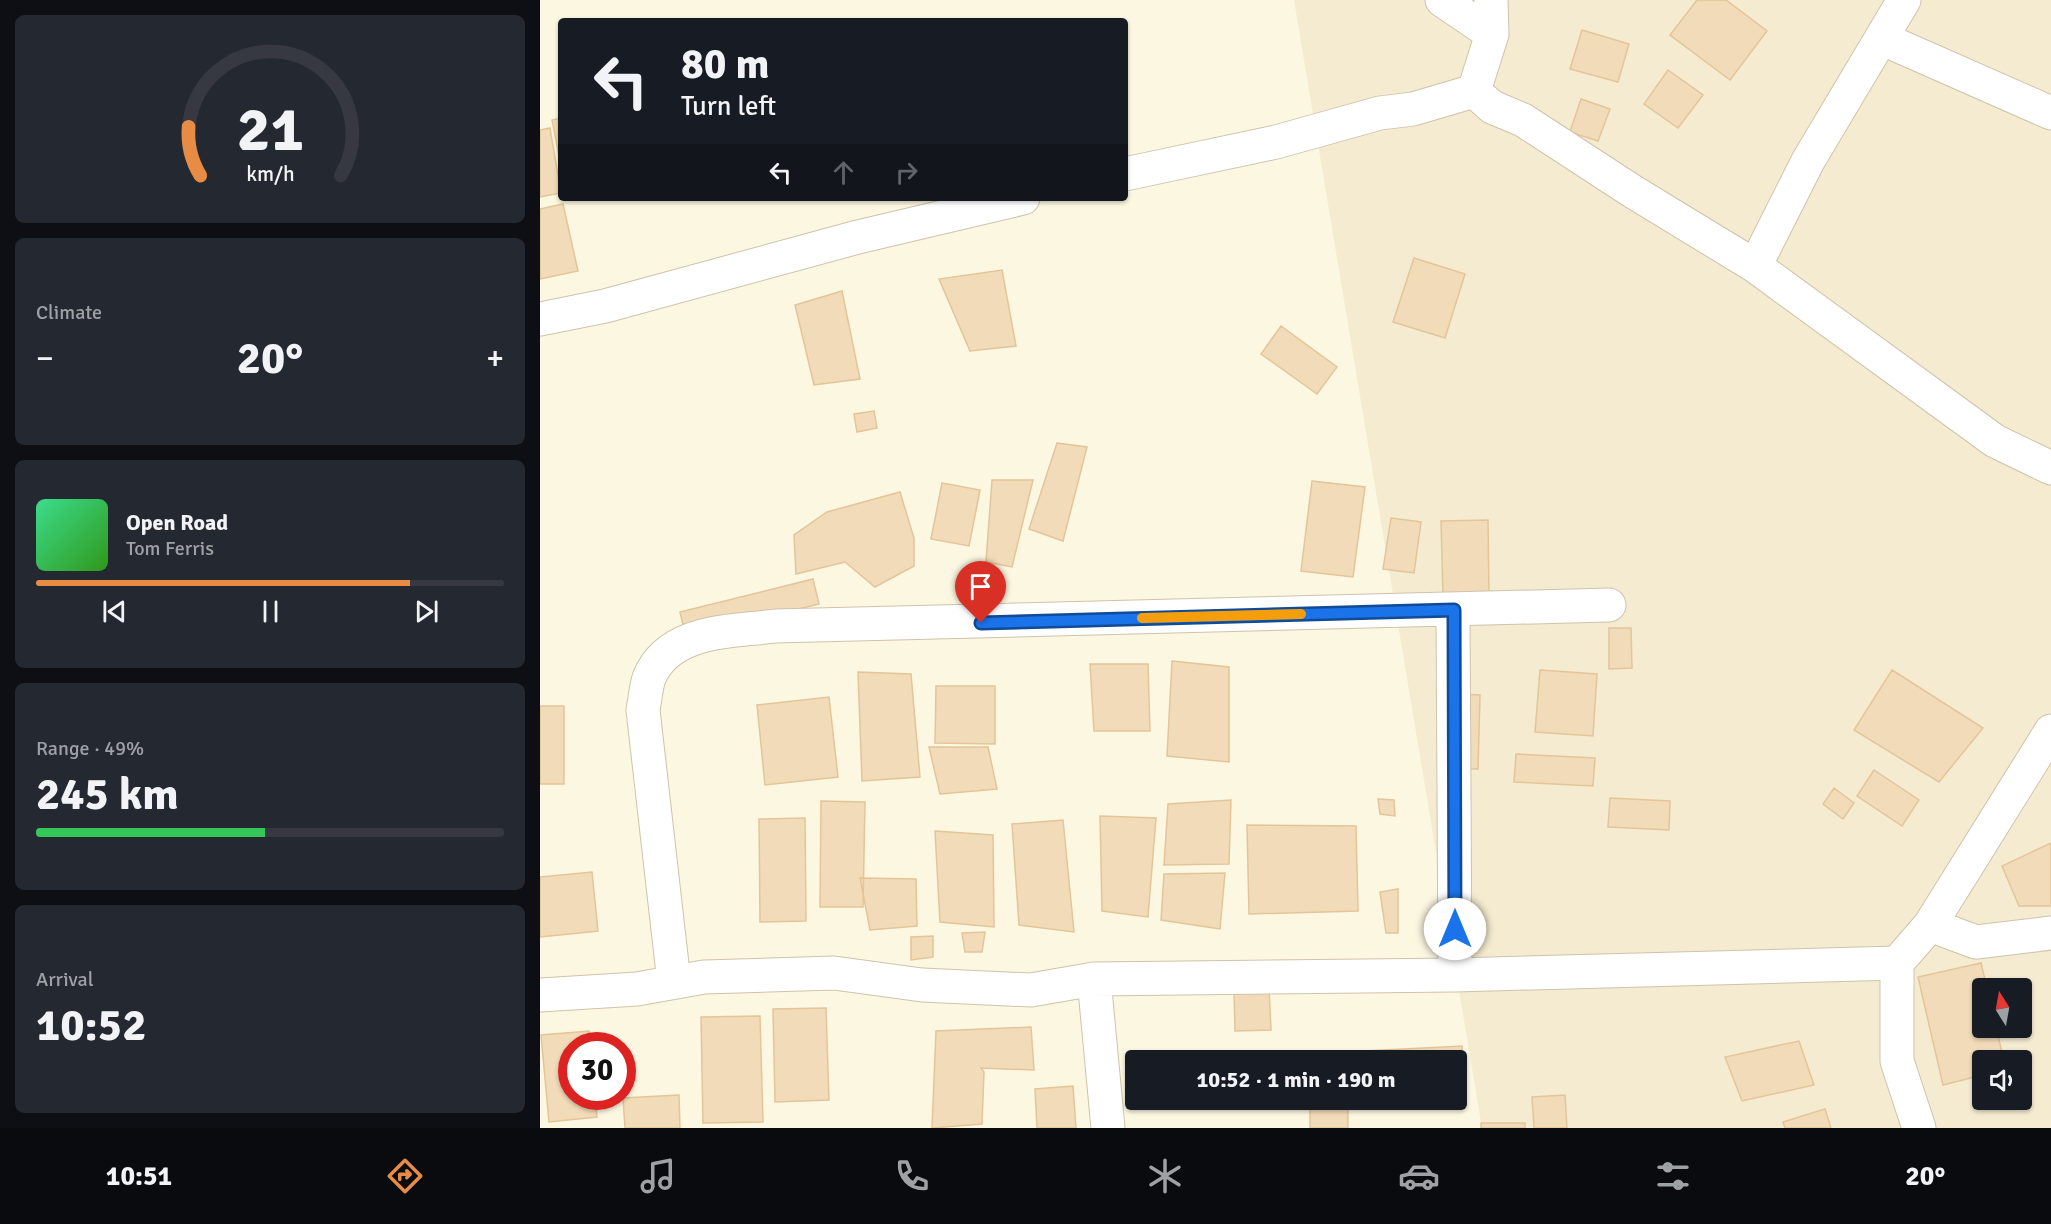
<!DOCTYPE html>
<meta charset="utf-8">
<style>
body{margin:0;font-family:Signika,sans-serif;background:#242831;color:#f1f3f6;height:100vh;display:flex;flex-direction:column;font-size:22px;white-space:nowrap}
*{box-sizing:border-box;margin:0}
p{font-size:20px;color:#9ea1a6}
.icon{flex:none;width:33px;height:33px;fill:none;stroke:currentColor;stroke-width:2;stroke-linecap:round;stroke-linejoin:round}
.map{position:relative;flex:1;overflow:hidden}
.panel{display:flex;flex-direction:column;gap:15px;padding:15px;background:#0d0f14;width:540px}
.panel>*{flex:none}
.top-card{position:absolute;left:18px;top:18px;width:570px;height:183px;border-radius:6px;box-shadow:0 2px 4px #0004;background:#171b24;color:#f1f3f6;overflow:hidden}
.needle{width:39px;rotate:349deg}
.tools{position:absolute;left:1432px;top:978px;display:grid;gap:12px}
.tools a{display:grid;place-items:center;width:60px;height:60px;border-radius:6px;background:#171b24;box-shadow:0 2px 4px #0004;font-size:30px}
.speed{position:absolute;left:18px;top:1032px;display:flex;gap:12px;font-size:30px;font-weight:700;text-align:center}
.speed>*{display:grid;place-content:center;width:78px;height:78px;border-radius:50%;background:#171b24;box-shadow:0 2px 4px #0004;line-height:1}
.speed .limit{border:9px solid #d22;background:#fff;color:#111}
.pin{position:absolute;display:grid;place-items:center;width:51px;height:51px;color:#fff;margin:-62px -26px;border-radius:50% 50% 50% 0;rotate:-45deg;box-shadow:0 0 6px #0007}
.pin .icon{rotate:45deg}
.me{position:absolute;width:66px;margin:-33px;rotate:0deg;stroke-linejoin:round;filter:drop-shadow(0 0 4px #0008)}
.turn{display:flex;align-items:center;gap:21px;height:126px;padding:0 24px;font-size:27px}
.turn .icon{width:78px;height:78px;stroke-width:2.5}
.turn b{display:block;font-size:42px;line-height:51px}
.lanes{display:flex;align-items:center;height:57px;padding:0 24px;background:#0003;justify-content:center;gap:30px;direction:ltr}
.lanes .off{opacity:.35}
.big{font-size:45px;font-weight:700;line-height:1.1}
.panel .widget{flex:1;display:flex;flex-direction:column;justify-content:center;gap:9px;min-width:0;padding:0 21px;border-radius:9px;background:#242831}
.panel .dial{align-items:center;gap:0}
.dial svg{height:156px;overflow:visible;fill:none;stroke:#363941;stroke-width:7;stroke-linecap:round;text-anchor:middle}
.dial text{fill:#f1f3f6;stroke:none}
.song{display:flex;align-items:center;gap:18px}
.cover{width:72px;height:72px;border-radius:9px;background:linear-gradient(135deg,hsl(150 70% 55%),hsl(110 70% 35%))}
.played{height:6px;border-radius:3px;background:linear-gradient(90deg,#e78b45 80%,#363941 80%)}
.keys{display:flex;justify-content:space-around;direction:ltr}
.heat{display:flex;justify-content:space-between;align-items:center;font-size:33px;direction:ltr}
.charge{height:9px;border-radius:4px;background:linear-gradient(90deg,#34c759 49%,#363941 0)}
.trip{position:absolute;left:585px;top:1050px;width:342px;height:60px;border-radius:6px;background:#171b24;box-shadow:0 2px 4px #0004;font-weight:700;line-height:60px;text-align:center}
.tab-bar{display:flex;height:96px;justify-content:space-around;align-items:center;background:#090b0e;color:#9ea1a6}
.tab-bar .icon{width:42px;height:42px}
.tab-bar .current{color:#e78b45}
.tab-bar b{font-size:27px;color:#f1f3f6}
main{display:flex;flex:1;min-height:0}
.map>svg:first-child{display:block}
</style>
<main>
<section class="panel">
<div class="widget dial"><svg viewBox="0 0 100 80">
<path d="M14 69A42 42 0 1 1 86 69"/>
<path d="M14 69A42 42 0 0 1 8 44" stroke="#e78b45"/>
<text x="50" y="56" font-size="32" font-weight="700">21</text>
<text x="50" y="72" font-size="11">km/h</text>
</svg></div>
<div class="widget"><p>Climate</p>
<div class="heat"><a>−</a><b class="big">20°</b><a>+</a></div>
</div>
<div class="widget">
<div class="song"><i class="cover"></i><div><b>Open Road</b><p>Tom Ferris</p></div></div>
<div class="played"></div>
<div class="keys"><svg class="icon" aria-label="previous" viewBox="0 0 24 24"><path d="M18 5L8 12l10 7zM5 5v14"/></svg><svg class="icon" aria-label="pause" viewBox="0 0 24 24"><path d="M8 5v14M16 5v14"/></svg><svg class="icon" aria-label="next" viewBox="0 0 24 24"><path d="M6 5l10 7-10 7zM19 5v14"/></svg></div>
</div>
<div class="widget"><p>Range · 49%</p><b class="big">245 km</b><div class="charge"></div></div>
<div class="widget"><p>Arrival</p><b class="big">10:52</b></div>
</section>
<div class="map">
<svg width="1511" height="1128" viewBox="0 0 1511 1128">
<rect width="100%" height="100%" fill="#fcf7e1"/>
<path fill="#f4ebd0" fill-rule="evenodd" d="M754 0H1511V1128H942ZM1443 988H1482V1028H1443ZM1443 1060H1482V1100H1443Z"/>
<path fill="#f2dbb9" stroke="#e4c599" stroke-width="1.5" d="M1157 0H1186L1227 31 1190 80 1130 35Z
M1042 30 1089 44 1078 82 1030 69Z
M1128 70 1163 95 1138 128 1104 104Z
M1041 99 1070 109 1058 141 1030 132Z
M21 118V166L12 120Z
M10 128 21 193 0 197V130Z
M23 204 38 271 0 279V209Z
M874 258 925 274 905 338 853 322Z
M462 270 476 346 430 351 399 279Z
M302 291 320 379 274 385 255 305Z
M741 326 797 367 777 394 721 354Z
M334 411 337 428 317 432 314 414Z
M517 443 547 447 523 541 489 529Z
M452 480H493L472 567 446 562Z
M772 481 825 487 813 577 761 571Z
M402 483 440 490 429 546 391 539Z
M360 492 374 538V566L335 587 305 562 256 574 254 535 287 512Z
M851 518 881 522 874 573 843 569Z
M948 520 949 594 903 595 901 521Z
M273 579 279 604 146 637 140 612Z
M1069 628H1091L1092 668 1069 669Z
M632 661 689 667V762L627 756Z
M550 664H608L610 731H554Z
M1000 670 1057 674 1053 736 995 732Z
M1352 670 1443 728 1399 782 1314 730Z
M318 672 371 674 380 777 322 781Z
M396 686H455V744L395 743Z
M918 694 940 695 938 769H916Z
M289 697 298 777 225 785 217 705Z
M0 706H24V784H0Z
M389 747H448L457 789 400 794Z
M976 754 1055 758 1053 786 974 782Z
M1334 770 1379 800 1362 826 1317 796Z
M1294 788 1314 803 1303 819 1283 804Z
M1070 798 1130 801 1129 830 1068 827Z
M838 799 854 800 855 816 840 814Z
M691 800 689 864 624 865 628 804Z
M281 801 325 802 323 907H280Z
M560 816 616 818 608 917 562 911Z
M265 818 266 921 220 922 219 819Z
M523 820 534 932 479 925 472 824Z
M707 825 816 826 818 911 709 914Z
M395 831 453 835 454 927 400 922Z
M1511 843V906H1479L1462 866Z
M52 872 58 931 0 937V877Z
M685 873 680 929 621 920 624 874Z
M320 878 376 879 377 926 330 930Z
M858 889V933H846L840 892Z
M445 932 442 952H425L422 933Z
M393 936V957L371 960V937Z
M1441 963 1447 988H1443V1028H1456L1464 1060H1443V1075L1403 1085 1378 977Z
M729 989 731 1030 695 1031 694 990Z
M286 1008 289 1100 235 1102 233 1009Z
M220 1016 223 1122 163 1123 161 1017Z
M491 1027 494 1070 441 1068 444 1072 442 1124 392 1128 396 1031Z
M49 1031 51 1046H32V1096H55L57 1117 9 1122 1 1035Z
M1259 1041 1274 1085 1202 1101 1185 1057Z
M922 1046 925 1097H916V1060H805V1052Z
M533 1086 536 1128H497L495 1089Z
M139 1095 140 1128H85L83 1098Z
M1025 1095 1027 1128H994L992 1097Z
M807 1100H875L807 1103Z
M808 1107V1128H770V1108Z
M1285 1109 1291 1128H1245L1243 1122Z
M941 1123H985V1128H941Z"/>
<g fill="none" stroke-linecap="round" stroke-linejoin="round">
<defs>
<path id="minor" d="M902 0 952 34
M1343 39 1511 113
M934 91 952 107 983 120 1092 191 1215 266 1455 441 1511 468
M934 91 952 34 951 0
M585 174 736 142 840 113 873 109 934 91
M1215 266 1268 161 1364 0
M0 319 65 306 318 237 483 198
M913 610 915 975
M1390 925 1436 942 1511 933
M554 979 568 1128
M134 982 103 710C105 700 106 687 109 678 129 629 191 632 235 626L1069 605
M0 995 97 989 164 977 294 973 382 985 491 990 554 979 915 975 1357 963
M1379 1128 1357 1061V963L1390 925 1511 731"/>
</defs>
<use href="#minor" stroke="#cfc3ab" stroke-width="35"/>
<use href="#minor" stroke="#fff" stroke-width="33"/>
</g>
<g fill="none" stroke-linecap="round" stroke-linejoin="round">
<defs>
<path id="route" d="M441 623 914 610 915 929"/>
</defs>
<use href="#route" stroke="#114b97" stroke-width="15"/>
<use href="#route" stroke="#1a73e8" stroke-width="10"/>
<path stroke="#f59e0b" stroke-width="10" d="M602 618 761 614"/>
</g>
</svg>
<div class="tools">
<a><svg class="needle" viewBox="-14 -14 28 28"><path d="M0-13l5 13h-10z" fill="#e53935"/><path d="M0 13l5-13h-10z" fill="#9ea1a6"/></svg></a>
<a><svg class="icon" aria-label="sound" viewBox="0 0 24 24"><path d="M4 9h4l5-4v14l-5-4H4zM17 9q2 3 0 6"/></svg></a>
</div>
<div class="speed"><div class="limit">30</div></div>
<div class="pin" style="left:441px;top:623px;background:#d93025"><svg class="icon" aria-label="arrive" viewBox="0 0 24 24"><path d="M6 21V4h12l-3 4 3 4H6"/></svg></div>
<svg class="me" style="left:915px;top:929px" viewBox="-20 -20 40 40"><circle r="19" fill="#fff"/><path d="M0-13L10 11 0 6-10 11z" fill="#1a73e8"/></svg>
<div class="trip">10:52 · 1 min · 190 m</div>
<div class="top-card">
<div class="turn"><svg class="icon" aria-label="left" viewBox="0 0 24 24"><path d="M17 20v-9H6M10 6l-5 5 5 5"/></svg><div><b>80 m</b>Turn left</div></div>
<div class="lanes"><svg class="icon" aria-label="left" viewBox="0 0 24 24"><path d="M17 20v-9H6M10 6l-5 5 5 5"/></svg><svg class="icon off" aria-label="ahead" viewBox="0 0 24 24"><path d="M12 20V5M6 11l6-6 6 6"/></svg><svg class="icon off" aria-label="right" viewBox="0 0 24 24"><path d="M7 20v-9h11M14 6l5 5-5 5"/></svg></div>
</div>
</div>
</main>
<nav class="tab-bar">
<b>10:51</b>
<svg class="icon current" aria-label="directions" viewBox="0 0 24 24"><path d="M12 3l9 9-9 9-9-9zM9 14v-3h6M13 9l2 2-2 2"/></svg>
<svg class="icon" aria-label="music" viewBox="0 0 24 24"><path d="M9 18V5l10-2v13"/><circle cx="6" cy="18" r="3"/><circle cx="16" cy="16" r="3"/></svg>
<svg class="icon" aria-label="phone" viewBox="0 0 24 24"><path d="M5 4h4l2 5-3 2q2 4 5 5l2-3 5 2v4C11 20 4 13 5 4z"/></svg>
<svg class="icon" aria-label="climate" viewBox="0 0 24 24"><path d="M12 3v18M4 7l16 10M4 17L20 7"/></svg>
<svg class="icon" aria-label="car" viewBox="0 0 24 24"><path d="M5 17H2v-5l4-1 3-4h7l3 4 3 1v5h-3M9 17h6M6 11h13"/><circle cx="7" cy="17" r="2"/><circle cx="17" cy="17" r="2"/></svg>
<svg class="icon" aria-label="filters" viewBox="0 0 24 24"><path d="M4 7h16M4 17h16"/><circle cx="9" cy="7" r="2"/><circle cx="15" cy="17" r="2"/></svg>
<b>20°</b>
</nav>
